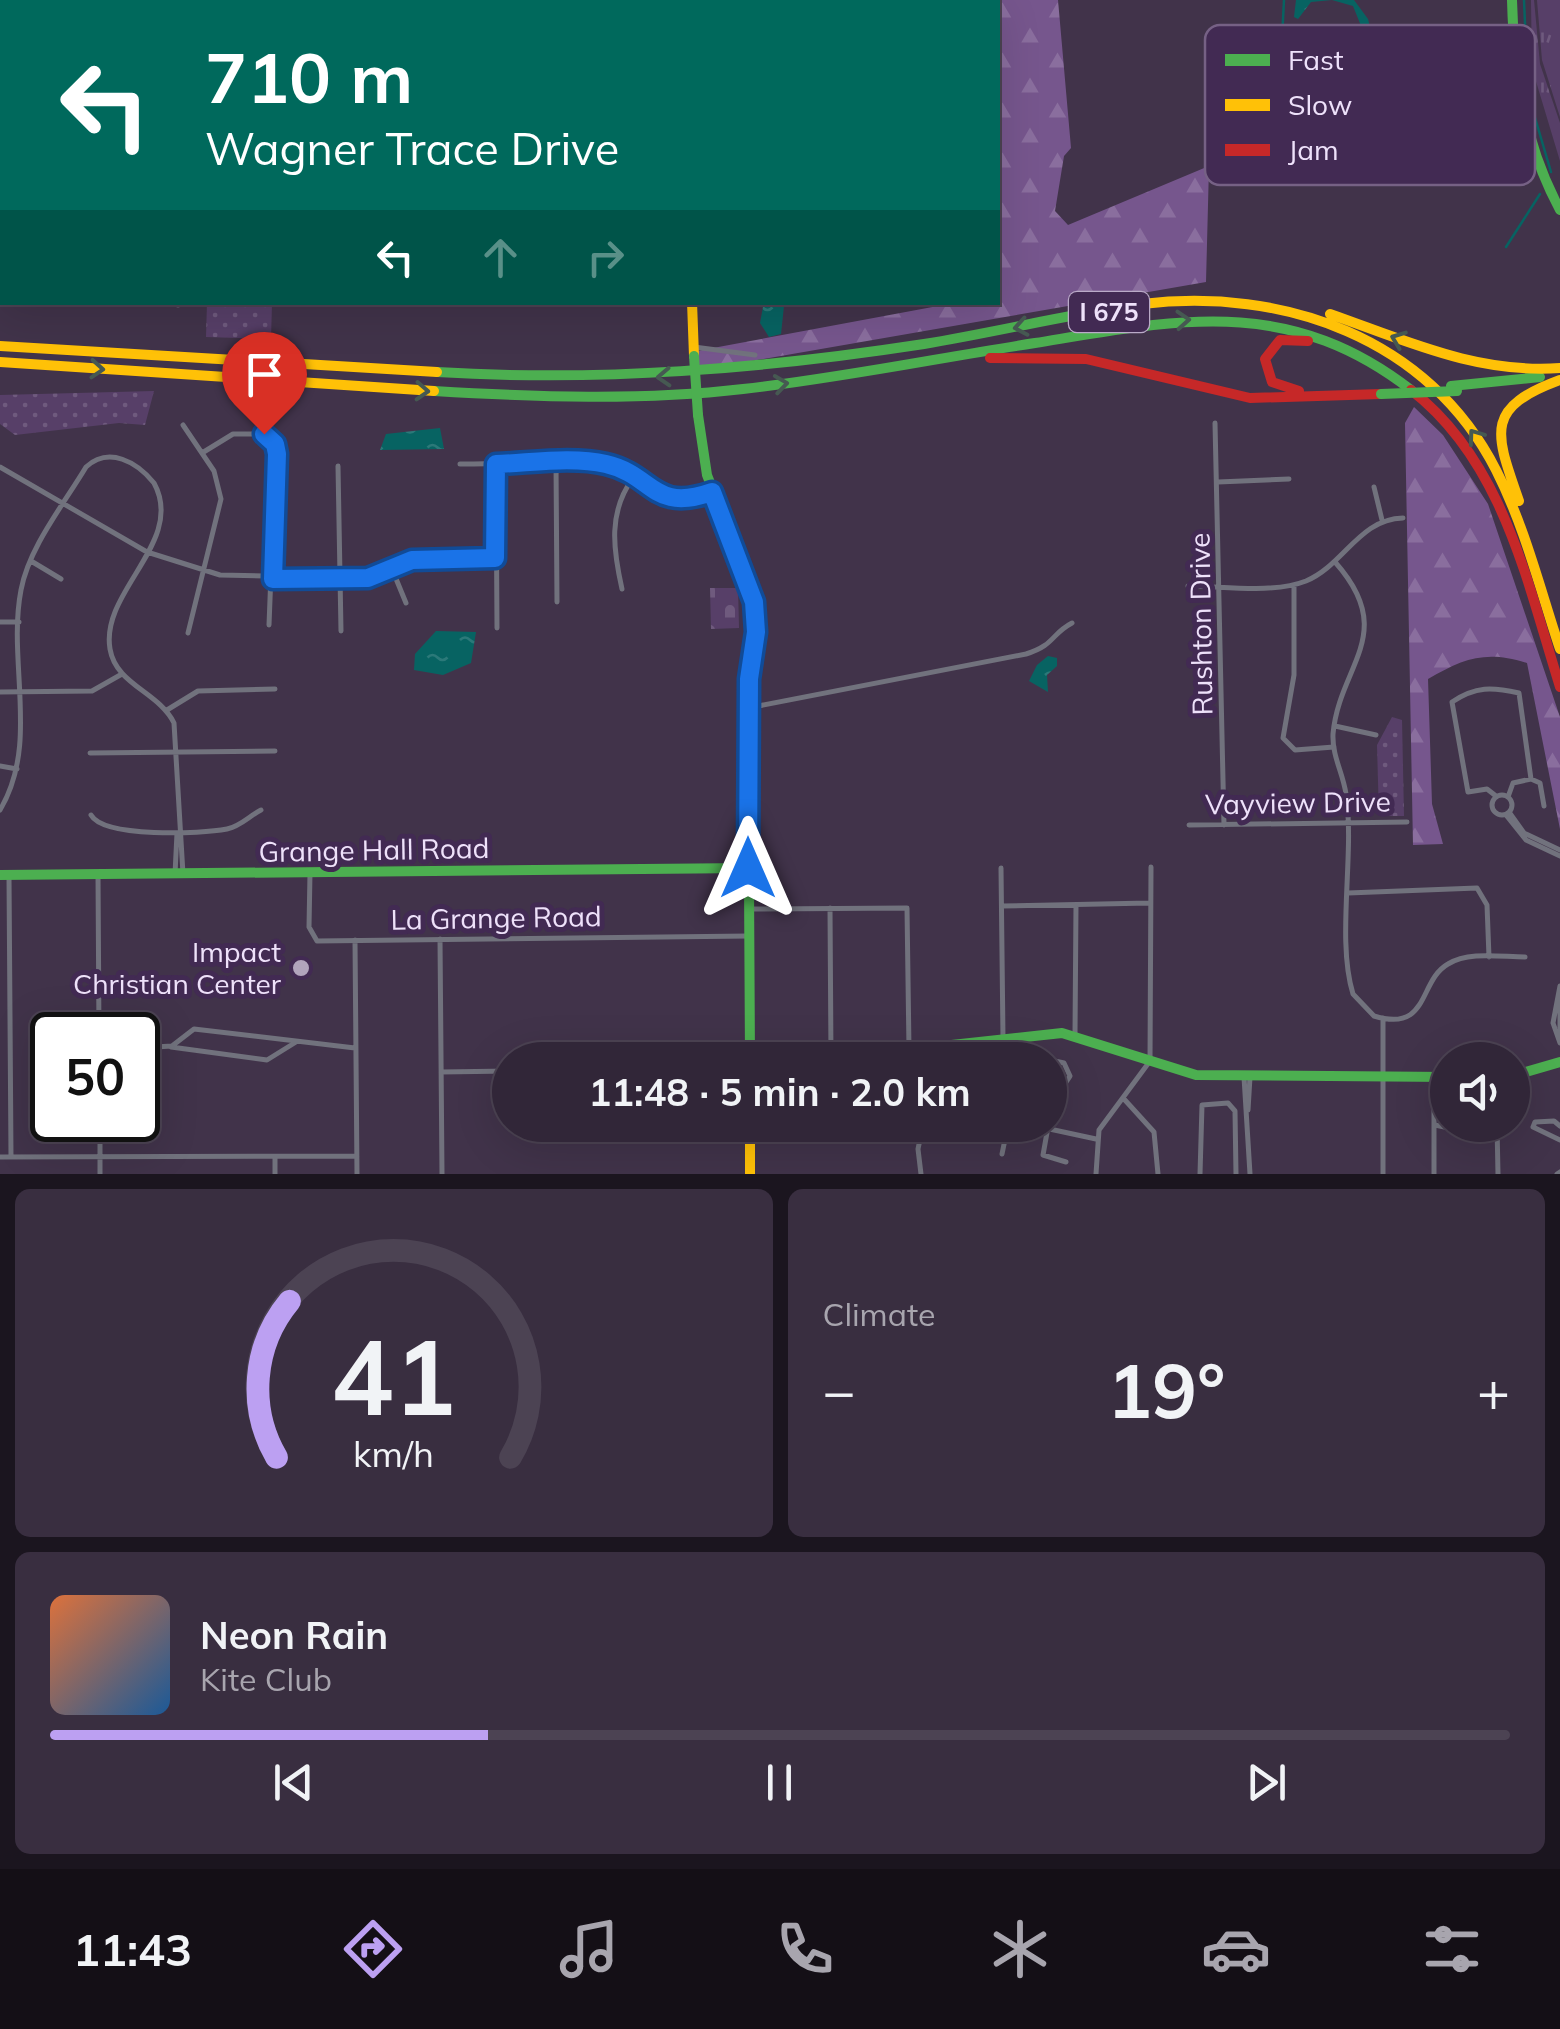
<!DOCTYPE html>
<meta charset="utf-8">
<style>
body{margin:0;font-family:Mulish,sans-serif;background:#392e40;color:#f1f3f6;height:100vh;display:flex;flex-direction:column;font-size:38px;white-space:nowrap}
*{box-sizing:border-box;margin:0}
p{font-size:32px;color:#a8a5ae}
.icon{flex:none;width:55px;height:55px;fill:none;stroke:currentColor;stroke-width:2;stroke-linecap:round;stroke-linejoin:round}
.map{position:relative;height:1174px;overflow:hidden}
.panel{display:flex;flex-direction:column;gap:15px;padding:15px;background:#1b151f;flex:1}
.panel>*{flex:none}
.banner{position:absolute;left:0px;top:0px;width:1000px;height:305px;box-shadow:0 10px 40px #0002,0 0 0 2px #4c4353;background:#00695c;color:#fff;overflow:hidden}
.buttons{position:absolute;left:1430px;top:1042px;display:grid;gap:20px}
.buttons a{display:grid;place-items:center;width:100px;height:100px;border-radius:50%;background:#312638;box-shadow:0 10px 40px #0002,0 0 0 2px #4c4353;font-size:50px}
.speed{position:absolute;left:30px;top:1012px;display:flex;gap:20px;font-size:50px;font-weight:700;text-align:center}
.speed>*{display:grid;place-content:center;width:130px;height:130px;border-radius:50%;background:#312638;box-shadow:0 10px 40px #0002,0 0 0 2px #4c4353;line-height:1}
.speed .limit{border:5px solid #111;border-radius:15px;background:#fff;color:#111}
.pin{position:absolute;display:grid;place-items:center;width:85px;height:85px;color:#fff;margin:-102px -42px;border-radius:50% 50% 50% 0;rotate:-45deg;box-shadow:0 0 10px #0007}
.pin .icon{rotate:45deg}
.me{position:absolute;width:110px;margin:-55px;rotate:0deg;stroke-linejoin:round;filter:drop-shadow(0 0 8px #0008)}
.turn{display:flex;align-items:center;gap:35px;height:210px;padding:0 40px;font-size:45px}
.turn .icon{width:130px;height:130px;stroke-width:2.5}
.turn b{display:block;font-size:70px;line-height:85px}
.lanes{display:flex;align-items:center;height:95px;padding:0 40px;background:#0003;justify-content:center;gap:50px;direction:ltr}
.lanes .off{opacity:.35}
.big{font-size:75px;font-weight:700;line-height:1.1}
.panel .tile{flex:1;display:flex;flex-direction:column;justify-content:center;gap:15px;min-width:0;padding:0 35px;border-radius:15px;background:#392e40}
.panel .dial{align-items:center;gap:0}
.dial svg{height:260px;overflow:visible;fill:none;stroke:#4c4353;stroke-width:7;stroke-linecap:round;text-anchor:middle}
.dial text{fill:#f1f3f6;stroke:none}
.song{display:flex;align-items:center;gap:30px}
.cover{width:120px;height:120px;border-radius:15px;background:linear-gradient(135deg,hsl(20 70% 55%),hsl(210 70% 35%))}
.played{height:10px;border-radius:5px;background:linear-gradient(90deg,#bca0f2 30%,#4c4353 30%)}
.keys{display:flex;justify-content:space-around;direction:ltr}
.heat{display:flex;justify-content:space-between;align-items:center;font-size:55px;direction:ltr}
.panel .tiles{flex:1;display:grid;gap:15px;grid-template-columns:1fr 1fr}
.tile:last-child{grid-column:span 2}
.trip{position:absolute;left:492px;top:1042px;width:575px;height:100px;border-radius:50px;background:#312638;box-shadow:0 10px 40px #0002,0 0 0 2px #4c4353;font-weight:700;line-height:100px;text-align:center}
.tab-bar{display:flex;height:160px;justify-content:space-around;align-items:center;background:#140f16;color:#a8a5ae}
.tab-bar .icon{width:70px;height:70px}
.tab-bar .selected{color:#bca0f2}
.tab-bar b{font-size:45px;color:#f1f3f6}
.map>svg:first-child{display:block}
</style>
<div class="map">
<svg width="1560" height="1174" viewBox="0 0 1560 1174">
<defs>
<pattern id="grass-tufts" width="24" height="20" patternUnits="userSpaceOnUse" patternTransform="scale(2.5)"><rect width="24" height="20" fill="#573f68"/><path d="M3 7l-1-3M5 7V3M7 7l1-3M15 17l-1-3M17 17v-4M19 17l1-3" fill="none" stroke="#6f5a7e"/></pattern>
<pattern id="forest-firs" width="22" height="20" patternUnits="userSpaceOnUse" patternTransform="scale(2.5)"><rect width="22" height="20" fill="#76568d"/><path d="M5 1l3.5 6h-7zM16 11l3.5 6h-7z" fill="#8a6e9e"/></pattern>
<pattern id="cemetery-stones" width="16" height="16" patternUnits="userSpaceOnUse" patternTransform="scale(2.5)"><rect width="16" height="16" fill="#573f68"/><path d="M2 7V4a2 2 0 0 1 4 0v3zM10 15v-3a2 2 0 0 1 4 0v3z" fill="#6f5a7e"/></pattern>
<pattern id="park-dots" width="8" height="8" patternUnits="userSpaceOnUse" patternTransform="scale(2.5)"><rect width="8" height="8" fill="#573f68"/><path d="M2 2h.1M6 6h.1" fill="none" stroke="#6f5a7e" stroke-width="1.8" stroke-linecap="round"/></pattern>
<pattern id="water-ripples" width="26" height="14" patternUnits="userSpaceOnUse" patternTransform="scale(2.5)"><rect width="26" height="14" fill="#076362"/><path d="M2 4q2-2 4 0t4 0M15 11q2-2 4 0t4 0" fill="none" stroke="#2b7979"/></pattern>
</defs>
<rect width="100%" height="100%" fill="#41334a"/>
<path fill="url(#grass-tufts)" d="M1531 0H1534L1540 64 1560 123V161L1532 68Z
M1537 0H1560V117L1542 60Z"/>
<path fill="url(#forest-firs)" d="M941 0H1058L1071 148 1064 156 1055 211 1068 225 1209 166 1206 282 700 370 697 351 954 303 998 302V2Z
M1414 407 1443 435 1488 504 1560 717V829L1527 663C1486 650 1464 658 1428 679L1432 804 1443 844 1413 845 1405 423Z"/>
<path fill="url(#cemetery-stones)" d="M710 588H738L739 628 711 629Z"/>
<path fill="url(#park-dots)" d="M207 303H272L271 339 206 337Z
M154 391 145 425 119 423 15 435 0 424V395Z
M1392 717 1402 720 1404 816H1379L1377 745Z"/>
<path fill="url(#water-ripples)" d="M1296 0H1354L1368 19 1375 47H1411L1423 53 1376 63 1353 6 1332 0 1311 2 1298 19 1294 17Z
M772 304 784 306 781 334 769 337 760 323 763 307Z
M440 428 444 449 380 450 386 434Z
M436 631 476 632 471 663 443 675 414 670 415 654Z
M1048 656 1057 658V666L1047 675 1048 692 1029 681 1037 665Z"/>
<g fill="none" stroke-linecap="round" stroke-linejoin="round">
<path stroke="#076362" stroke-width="2.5" d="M1524 0 1528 94 1551 172
M1232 158 1287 124 1281 59 1284 0
M1506 247 1540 194"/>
<path stroke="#71727d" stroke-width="5" d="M136 0V2
M643 0V2
M276 2V0
M447 2V0
M0 28H2
M0 90 2 89
M1341 126C1387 45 1430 62 1513 62
M1347 130C1355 117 1361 100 1372 89 1406 57 1471 69 1513 69
M0 165 2 166
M0 290H2
M178 305V302
M694 347 755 355
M1215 423 1224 825
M183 425 214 471 221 499 188 633
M202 453 233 434H264L276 446 269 625
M556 463 557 602
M460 464C506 464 554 459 600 464 651 469 644 516 713 492
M496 464 497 628
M338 466 341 631
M0 467 147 552 220 575 358 578 412 560 495 558
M1218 482 1289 479
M1374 487 1382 520
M31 561 61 579
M1335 562C1399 634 1339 665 1333 734 1332 756 1343 773 1346 794 1355 854 1336 939 1353 994L1374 1016C1430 1033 1418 981 1448 964 1469 951 1501 957 1525 957
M392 569 406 603
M1294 585V675L1283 738 1295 750 1334 747
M1188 586C1223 586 1273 594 1306 581 1344 565 1359 519 1403 518
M622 589C613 549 608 512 633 478
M0 622H19
M0 692 92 691 122 674
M748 708 1026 654C1055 645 1051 634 1072 623
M167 710 198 691 275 689
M1335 726 1376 735
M90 753 275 751
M0 766 17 769
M1531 779 1540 783 1544 806
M1492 805a10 10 0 1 1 20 0a10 10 0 1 1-20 0Z
M1496 796 1487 789 1468 792 1452 702C1476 686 1492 687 1519 693L1531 779 1513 783 1508 797
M0 810C40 743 7 662 21 590 29 547 64 504 86 467 109 446 137 462 154 483 186 542 100 591 110 649 116 685 159 692 174 723L183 874
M1509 812 1524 833 1560 850
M91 815C104 838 201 834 227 829 241 826 249 816 261 810
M1506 815 1526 840 1560 856
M1189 825 1407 822
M1001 868 1003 1038
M310 873 309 927 317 941 749 936
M98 874 99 1035
M175 874 177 833
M9 876 11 1157
M1348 893 1477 888 1487 905 1489 957
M1002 906 1149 903
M830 908 831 1058
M751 909 907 908 909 1049
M440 939 442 1174
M355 940 357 1174
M1560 986 1553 1023 1560 1043
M1560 995V1033
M1383 1018V1174
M1075 1034 1076 905
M948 1045 950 1060
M171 1047 267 1060 296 1042
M138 1048 172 1046 194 1029 355 1048
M1050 1060 1064 1063 1070 1076 1054 1100 1050 1117
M441 1072 510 1071
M1244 1077 1250 1174
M1124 1099 1154 1132 1158 1174
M1248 1110 1250 1077
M100 1120V1174
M885 1125 893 1137 921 1138
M1031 1125 1096 1139
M1435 1125 1468 1132 1495 1125
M1497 1125 1498 1174
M1560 1126 1554 1121 1535 1122 1533 1127 1560 1140
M1048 1127 1043 1155 1066 1162
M1002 1154 1008 1125
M0 1157 357 1156
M275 1157V1174
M921 1174 918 1149 923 1125
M1096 1174 1099 1130 1150 1061 1151 867
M1200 1174 1202 1105 1228 1103 1235 1111 1236 1174
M1434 1174V1106H1448
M1557 1174 1560 1172"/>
<path stroke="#4caf50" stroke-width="10" d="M1512 0C1514 75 1524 143 1560 210
M740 2 741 0
M437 372C602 382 761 369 924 344 997 332 1069 314 1142 304
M1451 386 1540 377
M434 391C537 397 640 401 743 389 841 378 938 358 1035 343 1176 320 1287 294 1411 390
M698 415 707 475 749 583 756 623 748 708 750 1060
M0 875 749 868
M813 1060 1062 1033 1196 1075 1448 1077
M1512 1076 1560 1062"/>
<path stroke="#ffc107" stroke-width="10" d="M692 302 694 356
M1142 304C1283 287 1429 338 1496 470 1525 527 1540 589 1560 649
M1330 314C1407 341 1477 374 1560 368
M0 346 437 372
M0 362 434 391
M1519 501C1495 432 1484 408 1560 380
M750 1125V1174"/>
<path stroke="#c62828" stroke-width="10" d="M990 358 1086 359 1250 398 1381 394
M1411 390C1503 461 1527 582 1560 687
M1299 391 1272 382 1265 359 1280 340 1308 341"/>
<path stroke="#4caf50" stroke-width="10" d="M694 356 698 415
M1381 394 1457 391"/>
</g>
<defs><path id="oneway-chevron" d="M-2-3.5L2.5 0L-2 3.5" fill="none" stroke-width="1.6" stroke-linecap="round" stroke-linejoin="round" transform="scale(2.5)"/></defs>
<g stroke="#465952">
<use href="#oneway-chevron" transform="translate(1183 320) rotate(-4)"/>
<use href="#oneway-chevron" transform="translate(1021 327) rotate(170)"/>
<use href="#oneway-chevron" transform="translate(1398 339) rotate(-159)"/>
<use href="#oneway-chevron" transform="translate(97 369) rotate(4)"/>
<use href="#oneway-chevron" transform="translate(664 377) rotate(177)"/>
<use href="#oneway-chevron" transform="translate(781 384) rotate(-8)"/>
<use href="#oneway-chevron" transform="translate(422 391) rotate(3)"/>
<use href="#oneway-chevron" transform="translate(1475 436) rotate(-126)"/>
</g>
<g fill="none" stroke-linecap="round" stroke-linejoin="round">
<defs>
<path id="route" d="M264 434 275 444 277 454 273 579 368 578 412 560 495 558 496 464C530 463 572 456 606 464 654 475 652 513 712 492L754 602 756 632 749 679 748 868"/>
</defs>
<use href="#route" stroke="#114b97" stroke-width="25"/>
<use href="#route" stroke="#1a73e8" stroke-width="18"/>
</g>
<circle fill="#b1a4bc" stroke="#422a53" stroke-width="4" cx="301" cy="968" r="10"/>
<g text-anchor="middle" stroke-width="10" stroke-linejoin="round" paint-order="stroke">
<rect fill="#422a53" stroke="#baaac8" stroke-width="2.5" x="1069" y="292" width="80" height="40" rx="8"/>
<g font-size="25" font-weight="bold" fill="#eee1fa">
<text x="1109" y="321">I 675</text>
</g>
<g font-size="28" fill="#eee1fa" stroke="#422a53">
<text transform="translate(1201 624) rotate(-91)" y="10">Rushton Drive</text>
<text transform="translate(1298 803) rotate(-1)" y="10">Vayview Drive</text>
<text transform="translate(374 850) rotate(-1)" y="10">Grange Hall Road</text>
<text transform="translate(496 918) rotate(-1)" y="10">La Grange Road</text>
</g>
<g font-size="28" fill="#eee1fa" stroke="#422a53" text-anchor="end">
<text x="281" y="962">Impact<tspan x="281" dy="32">Christian Center</tspan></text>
</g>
</g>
<rect x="1205" y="25" width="330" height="160" rx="15" fill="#422a53" stroke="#766185" stroke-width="2.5"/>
<rect x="1225" y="54" width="45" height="12" fill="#4caf50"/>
<rect x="1225" y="99" width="45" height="12" fill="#ffc107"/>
<rect x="1225" y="144" width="45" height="12" fill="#c62828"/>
<g font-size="28" fill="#eee1fa">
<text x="1288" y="70">Fast</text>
<text x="1288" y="115">Slow</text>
<text x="1288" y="160">Jam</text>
</g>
</svg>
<div class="buttons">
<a><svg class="icon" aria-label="sound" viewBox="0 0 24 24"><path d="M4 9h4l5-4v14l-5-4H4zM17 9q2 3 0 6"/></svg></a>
</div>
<div class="speed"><div class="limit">50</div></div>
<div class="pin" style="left:264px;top:434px;background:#d93025"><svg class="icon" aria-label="arrive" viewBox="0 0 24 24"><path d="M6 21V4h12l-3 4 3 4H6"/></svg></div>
<svg class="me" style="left:748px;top:868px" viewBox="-20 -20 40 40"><path d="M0-17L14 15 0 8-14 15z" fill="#1a73e8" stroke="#fff" stroke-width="4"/></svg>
<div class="trip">11:48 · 5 min · 2.0 km</div>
<div class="banner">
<div class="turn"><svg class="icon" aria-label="left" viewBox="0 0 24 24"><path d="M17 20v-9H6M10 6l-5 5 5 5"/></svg><div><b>710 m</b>Wagner Trace Drive</div></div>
<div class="lanes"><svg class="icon" aria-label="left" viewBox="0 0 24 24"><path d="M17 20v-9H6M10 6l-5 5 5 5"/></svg><svg class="icon off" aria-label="ahead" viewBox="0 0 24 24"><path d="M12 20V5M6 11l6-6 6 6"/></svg><svg class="icon off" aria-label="right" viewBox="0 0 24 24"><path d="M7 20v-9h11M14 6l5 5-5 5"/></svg></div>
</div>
</div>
<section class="panel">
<div class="tiles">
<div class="tile dial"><svg viewBox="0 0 100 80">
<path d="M14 69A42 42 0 1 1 86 69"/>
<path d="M14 69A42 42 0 0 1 18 21" stroke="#bca0f2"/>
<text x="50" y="56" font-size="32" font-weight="700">41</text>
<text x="50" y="72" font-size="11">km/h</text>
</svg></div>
<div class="tile"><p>Climate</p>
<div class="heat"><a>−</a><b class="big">19°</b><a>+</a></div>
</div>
<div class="tile">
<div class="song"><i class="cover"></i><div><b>Neon Rain</b><p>Kite Club</p></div></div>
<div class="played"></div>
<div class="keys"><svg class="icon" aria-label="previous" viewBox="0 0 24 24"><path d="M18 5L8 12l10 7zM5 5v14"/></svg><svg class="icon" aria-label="pause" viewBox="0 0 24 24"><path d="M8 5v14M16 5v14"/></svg><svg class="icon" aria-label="next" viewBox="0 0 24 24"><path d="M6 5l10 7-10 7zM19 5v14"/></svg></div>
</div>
</div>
</section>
<nav class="tab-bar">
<b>11:43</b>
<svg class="icon selected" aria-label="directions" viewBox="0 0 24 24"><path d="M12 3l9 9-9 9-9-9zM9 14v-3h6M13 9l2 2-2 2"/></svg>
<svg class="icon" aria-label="music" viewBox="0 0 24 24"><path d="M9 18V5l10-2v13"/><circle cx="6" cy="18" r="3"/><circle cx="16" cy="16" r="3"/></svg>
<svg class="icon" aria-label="phone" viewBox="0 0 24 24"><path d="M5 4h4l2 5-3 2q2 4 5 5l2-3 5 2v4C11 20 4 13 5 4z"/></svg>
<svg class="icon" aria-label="climate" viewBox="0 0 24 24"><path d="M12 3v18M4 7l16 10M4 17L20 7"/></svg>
<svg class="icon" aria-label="car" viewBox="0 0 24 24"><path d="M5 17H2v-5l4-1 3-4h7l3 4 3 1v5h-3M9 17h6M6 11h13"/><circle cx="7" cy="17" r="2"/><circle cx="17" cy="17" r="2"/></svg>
<svg class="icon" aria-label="filters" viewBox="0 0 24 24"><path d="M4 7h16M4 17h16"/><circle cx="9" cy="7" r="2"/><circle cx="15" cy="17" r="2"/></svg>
</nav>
